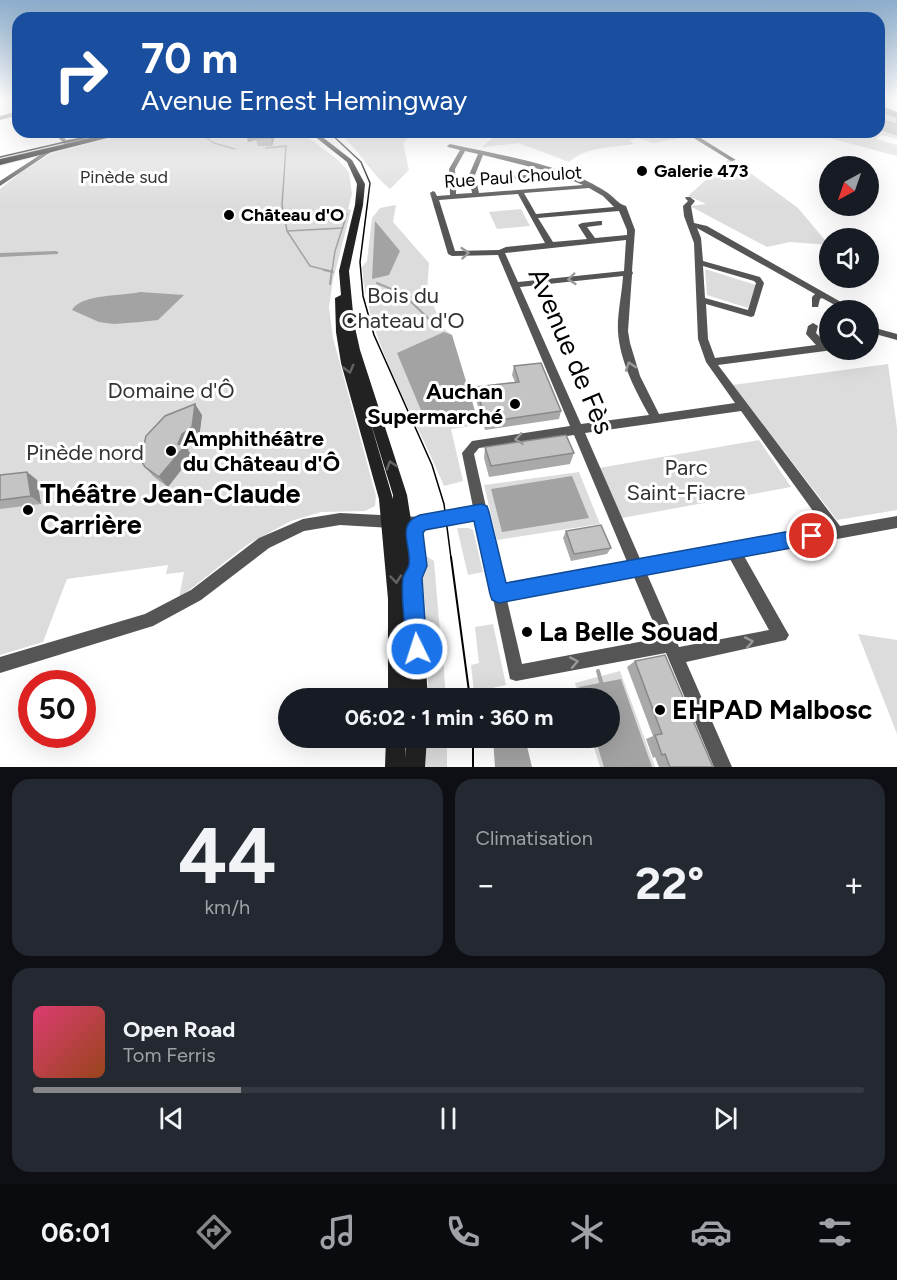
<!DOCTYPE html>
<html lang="fr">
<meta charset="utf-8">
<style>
body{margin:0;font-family:Figtree,sans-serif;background:#242831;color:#f1f3f6;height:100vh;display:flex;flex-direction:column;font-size:22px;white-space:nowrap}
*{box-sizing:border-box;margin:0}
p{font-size:20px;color:#9ea1a6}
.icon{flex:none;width:33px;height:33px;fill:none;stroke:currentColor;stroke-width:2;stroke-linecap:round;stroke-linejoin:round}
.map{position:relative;height:767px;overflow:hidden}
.panel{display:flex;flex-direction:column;gap:12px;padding:12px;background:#0d0f14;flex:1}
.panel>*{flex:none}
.guide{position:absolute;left:12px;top:12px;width:873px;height:126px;border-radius:18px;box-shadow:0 6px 24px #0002;background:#1a4fa0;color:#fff;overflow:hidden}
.needle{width:39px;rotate:220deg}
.tools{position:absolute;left:819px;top:156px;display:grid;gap:12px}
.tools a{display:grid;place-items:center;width:60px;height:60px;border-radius:50%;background:#171b24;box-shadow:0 6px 24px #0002;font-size:30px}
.speed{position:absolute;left:18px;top:670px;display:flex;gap:12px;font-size:30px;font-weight:700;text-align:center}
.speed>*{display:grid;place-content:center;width:78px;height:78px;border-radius:50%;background:#171b24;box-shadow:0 6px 24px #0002;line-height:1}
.speed .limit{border:9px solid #d22;background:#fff;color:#111}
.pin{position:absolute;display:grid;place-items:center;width:51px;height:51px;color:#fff;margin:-26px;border:3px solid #fff;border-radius:50%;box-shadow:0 2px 6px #0007}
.me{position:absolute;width:66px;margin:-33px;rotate:356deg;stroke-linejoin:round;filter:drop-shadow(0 0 4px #0008)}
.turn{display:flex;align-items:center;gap:21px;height:126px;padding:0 30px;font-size:27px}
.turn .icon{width:78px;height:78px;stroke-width:2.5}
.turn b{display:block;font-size:42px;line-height:51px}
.big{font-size:45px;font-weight:700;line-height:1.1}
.panel .tile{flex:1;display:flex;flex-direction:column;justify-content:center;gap:9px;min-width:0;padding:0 21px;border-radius:18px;background:#242831}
.panel .dial{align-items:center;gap:0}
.dial b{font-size:78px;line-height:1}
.song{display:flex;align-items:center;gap:18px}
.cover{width:72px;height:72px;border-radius:9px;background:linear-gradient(135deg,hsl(340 70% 55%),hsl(20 70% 35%))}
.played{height:6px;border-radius:3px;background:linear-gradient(90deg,#858687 25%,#363941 25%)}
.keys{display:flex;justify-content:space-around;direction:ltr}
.heat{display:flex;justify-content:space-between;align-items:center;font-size:33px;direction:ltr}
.panel .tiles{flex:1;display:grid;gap:12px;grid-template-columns:1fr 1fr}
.tile:last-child{grid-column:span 2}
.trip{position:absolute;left:278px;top:688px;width:342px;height:60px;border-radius:30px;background:#171b24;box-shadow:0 6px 24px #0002;font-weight:700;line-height:60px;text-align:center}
.tab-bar{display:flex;height:96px;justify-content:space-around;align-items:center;background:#090b0e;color:#9ea1a6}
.tab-bar .icon{width:42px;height:42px}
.tab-bar .selected{color:#858687}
.tab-bar b{font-size:27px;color:#f1f3f6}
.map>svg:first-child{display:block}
</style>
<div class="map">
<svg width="897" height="767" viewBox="0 0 897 767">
<rect width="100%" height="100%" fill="#fff"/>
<path fill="#dcdcdc" d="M879 130 897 136V139L881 135 876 139 897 145V156L807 132H879Z
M136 132H301L338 160 349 172 352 194 348 209 351 210 333 280 329 307 333 338 376 496 375 506 365 511 321 512 291 521 248 544 179 598 184 572 166 574 168 565 67 579 43 642 0 655V189L21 172 50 154Z
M338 132H414L403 143 409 170 390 189C370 173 359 149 338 132Z
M499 132H616L620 135 628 132H685L692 136 653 143 638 138 629 140 634 144C612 147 586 147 569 162L519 143 482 147Z
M730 158 798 208 829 245 790 242 767 247 690 206 706 204 688 196Z
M396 205 393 222 429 263 427 292 445 330 452 335 478 425 451 429 463 481 444 486C416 418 367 340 362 267L367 261 372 218 380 208Z
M521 209 530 226 497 229 489 212Z
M705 269 756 285 748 308 707 295Z
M888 364 897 428V510L837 520 733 385Z
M759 440 791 487 622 518 599 468Z
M579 472 600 524 497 540 484 485Z
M457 528H469L473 530 483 572 468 575Z
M420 552 434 561 440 632 428 661 424 664 423 637 426 615Z
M493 624 506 685 474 692 471 665 479 663 475 627Z
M858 634 897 640V734Z
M442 643 446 699H428H431V688H428V672Z
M620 671 655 767H600L591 738H609V699H580L575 683Z
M422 738H447V767H421Z"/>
<path fill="#a3a3a3" d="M375 221 400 251 389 275 372 279Z
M140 292 184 295 158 320 140 322 114 324 99 322 72 310C80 294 124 296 140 292Z
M444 332 452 335 479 424H473L471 421 428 427 397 353Z
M572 476 589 518 502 532 491 489Z
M621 679 652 767H604L595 738H609V699H583L579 687Z
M493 738H525L532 767H495Z"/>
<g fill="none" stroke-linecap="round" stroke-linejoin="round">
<path stroke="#a3a3a3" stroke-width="1.5" d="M199 132 202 135
M204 136 214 143 235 149
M266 148 286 146 282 205 287 231 310 266 330 271
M283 214H347L335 251 332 271
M287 231 343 228"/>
<path stroke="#a3a3a3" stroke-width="2" d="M324 270 333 272
M377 283 403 294 434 324
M330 284 332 270"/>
<path stroke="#a3a3a3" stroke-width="4" d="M598 671 602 685"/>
<path fill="#a3a3a3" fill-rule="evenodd" d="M56 251 58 252V254L0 257V253Z"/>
<defs>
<path id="primary" d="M117 132H131L0 165V159Z"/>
</defs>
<use href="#primary" stroke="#dbdbdb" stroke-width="2"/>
<path fill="#555" fill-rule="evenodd" d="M879 105 897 112V120L879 109Z
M18 111V115L0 120V116Z
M684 132H691L736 160 731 161Z
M56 133H60L66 140 93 136 96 138 64 144 56 135Z
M450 144C495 154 541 161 583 179 591 183 601 188 608 193 614 197 618 204 626 206L635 230 632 271 633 273 632 275 628 331 630 343 640 376 659 414 735 403 706 362 698 339 694 243 684 216 683 206 688 201 685 198 686 197H690L695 201 691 206 694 223 707 226 855 310H844L822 298 820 299 818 307H812V297L815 294 697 228 701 238 703 261 760 277 764 283 754 316 751 317 706 304 708 339 715 358 816 345 806 334 808 326 813 323 818 326 816 333 827 344H830V350H833L718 365 840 526 897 516V528L744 556 786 630 789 635 786 640 686 662 732 767H714L666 653 516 681 510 679 476 518 424 528 421 533 425 566 417 582 412 584 407 582 405 577 411 565 407 532 409 529 340 525 304 531 269 548 201 600 153 626 0 673V657L145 614 191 590 259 538 303 519 340 513 420 517 473 507 462 453 472 441 570 426 498 255 452 256 448 254 430 193 433 191 435 192 437 196 450 195 449 169 460 150 448 147 447 146ZM465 151 478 154 469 175 472 193 456 194 455 169ZM483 155 555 173 496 177 493 179 494 180 556 177 559 175 583 185 479 193 475 175ZM589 188 603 196 614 207 536 214 524 193ZM518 194 545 243 506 247 499 250 455 251 439 200ZM619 211 627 230V235L595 238 587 227 602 225V221H599L582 223 578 225 587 239 553 242 538 218ZM626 240 624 271 518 282 505 253ZM703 266 754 281 756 283 748 310 705 298ZM623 276C622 294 617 314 618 332 620 361 635 390 649 415L581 424 520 287ZM741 411 826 529 641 561 585 433ZM574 435 628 564 504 586 474 454 479 448ZM730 559 769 630 679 647 647 574ZM634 577 660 638 522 664 507 600Z
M46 151 51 152 0 186V181Z
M868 326 897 334V340L868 332Z"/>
<path fill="#222" fill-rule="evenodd" d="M309 132H316L352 160 365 184 363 205 349 271 354 323 360 350 407 495 420 578 428 699H408V678V699H388V599L379 499 341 363 336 332 335 298 341 295 339 271 355 205 357 184 347 162ZM368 414 393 495V499Z
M386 738H406L405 758 407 738H427L425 767H385Z"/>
<use href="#primary" fill="#000" fill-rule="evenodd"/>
<path stroke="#000" stroke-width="1.5" d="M329 132 361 162 370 183 360 262 363 296 374 335 432 465 444 504 451 558
M0 157 108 132"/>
<path stroke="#000" stroke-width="2" d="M451 557 470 699
M473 738V767"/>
</g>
<path fill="#a9a9a9" d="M879 112 897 118V136L879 130Z
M247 132H276L272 146H258L256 140 248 142Z
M514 366 561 411 559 419 485 430 475 396 476 387 515 382 512 375Z
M202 415 199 438 189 445 188 450 192 456 168 487 154 477 145 467 144 445Z
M485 447 574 453 570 464 489 477 484 458Z
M27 472 37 480 41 504 0 509V475Z
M566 531 611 548 607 554 571 561 563 538Z
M635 661 713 767H659L655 757 653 758 646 739 653 736 627 667Z"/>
<path fill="#898989" d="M258 132 256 140 248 142 246 134Z
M272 132H276L272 146 271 138Z
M195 404 202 415 199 438 189 445 188 450 192 456 168 487 159 477 178 444Z
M27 472 37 480 41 504 31 496Z"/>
<path fill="#c4c4c4" stroke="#898989" stroke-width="1.5" d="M879 112 897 118V125L879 119Z
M247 132H258L246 134Z
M258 132H272L271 138 256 139Z
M541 363 561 411 486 422 476 387 519 382 514 366Z
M195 404 192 427 182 434 178 444 185 446 159 477 145 467 141 460 140 446 144 445 146 436 165 416Z
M566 435 574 453 491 466 485 447Z
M27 472 31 496 0 500V475Z
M601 525 611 548 574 554 566 531Z
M665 655 713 767H670L665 754 662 755 655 735 662 734 635 661Z"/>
<defs><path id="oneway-chevron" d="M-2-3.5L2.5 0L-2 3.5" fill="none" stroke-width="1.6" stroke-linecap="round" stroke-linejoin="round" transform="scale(1.5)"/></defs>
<g stroke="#999">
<use href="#oneway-chevron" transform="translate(465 253) rotate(-5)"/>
<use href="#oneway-chevron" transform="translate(572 279) rotate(174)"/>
<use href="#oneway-chevron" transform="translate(630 366) rotate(-109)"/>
<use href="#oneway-chevron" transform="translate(519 439) rotate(172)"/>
<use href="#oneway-chevron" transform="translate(749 642) rotate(-11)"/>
<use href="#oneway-chevron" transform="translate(574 662) rotate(-11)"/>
</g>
<g stroke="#646464">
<use href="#oneway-chevron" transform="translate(349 369) rotate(75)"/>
<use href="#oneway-chevron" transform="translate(391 465) rotate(-107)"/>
<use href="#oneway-chevron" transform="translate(396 579) rotate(85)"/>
</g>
<linearGradient id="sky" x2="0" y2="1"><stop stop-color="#8cadcc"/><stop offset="0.48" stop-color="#fff"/><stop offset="1" stop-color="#fff" stop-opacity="0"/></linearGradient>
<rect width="897" height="206" fill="url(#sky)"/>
<path fill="#1a73e8" stroke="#114b97" stroke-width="1.5" d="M481 504 487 506 489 512 506 583 812 527 818 530 821 536 818 542 812 544 499 603 492 600 490 594 474 521 425 530 423 533 427 566 422 578 427 649 425 656 417 659 410 656 407 649C406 627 400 600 403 578 404 573 408 570 409 565 412 547 395 524 420 515Z"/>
<g fill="#000" stroke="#fff" stroke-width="2">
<circle cx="642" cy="171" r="6"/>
<circle cx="229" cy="215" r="6"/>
<circle cx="515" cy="404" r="6"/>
<circle cx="171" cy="451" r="6"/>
<circle cx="28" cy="510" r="6"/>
<circle cx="527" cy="632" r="6"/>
<circle cx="660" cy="710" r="6"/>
</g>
<g text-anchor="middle" stroke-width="6" stroke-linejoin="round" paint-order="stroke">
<g font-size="18" font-weight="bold" fill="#000" stroke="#fff" text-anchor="start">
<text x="654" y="177">Galerie 473</text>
<text x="241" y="221">Château d'O</text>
</g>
<g font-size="18" fill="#333" stroke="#fff">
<text x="124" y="183">Pinède sud</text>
</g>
<g font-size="18" fill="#000" stroke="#fff">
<text transform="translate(513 177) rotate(-4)" y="6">Rue Paul Choulot</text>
</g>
<g font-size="22" fill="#333" stroke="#fff">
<text x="403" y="303">Bois du<tspan x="403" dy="25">Chateau d'O</tspan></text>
<text x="171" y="398">Domaine d'Ô</text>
<text x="85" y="460">Pinède nord</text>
<text x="686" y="475">Parc<tspan x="686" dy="25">Saint-Fiacre</tspan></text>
</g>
<g font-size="22" font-weight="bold" fill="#000" stroke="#fff" text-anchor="end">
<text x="503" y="399">Auchan<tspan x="503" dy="25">Supermarché</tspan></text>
<text x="183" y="446" text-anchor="start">Amphithéâtre<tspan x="183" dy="25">du Château d'Ô</tspan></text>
</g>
<g font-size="27" fill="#000" stroke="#fff">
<text transform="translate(571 351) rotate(67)" y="9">Avenue de Fès</text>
</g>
<g font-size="27" font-weight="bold" fill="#000" stroke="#fff" text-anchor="start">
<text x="40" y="503">Théâtre Jean-Claude<tspan x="40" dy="31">Carrière</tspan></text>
<text x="539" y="641">La Belle Souad</text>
<text x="672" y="719">EHPAD Malbosc</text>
</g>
</g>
</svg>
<div class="tools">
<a><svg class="needle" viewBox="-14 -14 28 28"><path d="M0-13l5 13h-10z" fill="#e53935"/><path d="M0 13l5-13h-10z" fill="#9ea1a6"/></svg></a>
<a><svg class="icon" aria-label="sound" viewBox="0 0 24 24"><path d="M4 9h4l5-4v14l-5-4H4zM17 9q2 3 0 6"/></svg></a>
<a><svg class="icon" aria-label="search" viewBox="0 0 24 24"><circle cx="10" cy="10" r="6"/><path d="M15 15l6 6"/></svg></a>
</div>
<div class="speed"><div class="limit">50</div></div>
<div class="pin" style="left:812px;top:536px;background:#d93025"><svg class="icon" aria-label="arrive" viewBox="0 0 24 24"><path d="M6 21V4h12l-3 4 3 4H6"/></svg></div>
<svg class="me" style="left:417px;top:649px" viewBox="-20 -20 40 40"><circle r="17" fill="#1a73e8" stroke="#fff" stroke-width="3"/><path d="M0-11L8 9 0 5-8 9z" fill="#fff"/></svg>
<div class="trip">06:02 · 1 min · 360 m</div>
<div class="guide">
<div class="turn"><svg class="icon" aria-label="right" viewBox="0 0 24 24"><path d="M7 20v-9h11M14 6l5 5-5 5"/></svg><div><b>70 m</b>Avenue Ernest Hemingway</div></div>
</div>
</div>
<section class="panel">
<div class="tiles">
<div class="tile dial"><b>44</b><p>km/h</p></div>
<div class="tile"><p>Climatisation</p>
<div class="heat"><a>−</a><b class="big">22°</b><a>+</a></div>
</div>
<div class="tile">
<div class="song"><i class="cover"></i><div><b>Open Road</b><p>Tom Ferris</p></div></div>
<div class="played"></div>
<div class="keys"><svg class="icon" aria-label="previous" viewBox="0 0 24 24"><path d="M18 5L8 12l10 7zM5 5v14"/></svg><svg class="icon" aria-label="pause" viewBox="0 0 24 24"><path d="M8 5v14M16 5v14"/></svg><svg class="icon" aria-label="next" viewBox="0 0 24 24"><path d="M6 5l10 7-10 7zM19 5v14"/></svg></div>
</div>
</div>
</section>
<nav class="tab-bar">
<b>06:01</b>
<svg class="icon selected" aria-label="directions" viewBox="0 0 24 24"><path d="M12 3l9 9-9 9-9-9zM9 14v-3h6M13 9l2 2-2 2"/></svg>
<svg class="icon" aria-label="music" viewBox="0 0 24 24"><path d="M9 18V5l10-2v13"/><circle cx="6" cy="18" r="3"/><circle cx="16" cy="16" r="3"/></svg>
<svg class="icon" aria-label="phone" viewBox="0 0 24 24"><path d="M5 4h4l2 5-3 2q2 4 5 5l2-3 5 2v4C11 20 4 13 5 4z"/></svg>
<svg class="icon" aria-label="climate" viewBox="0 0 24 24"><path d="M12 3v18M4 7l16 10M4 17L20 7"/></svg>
<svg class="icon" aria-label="car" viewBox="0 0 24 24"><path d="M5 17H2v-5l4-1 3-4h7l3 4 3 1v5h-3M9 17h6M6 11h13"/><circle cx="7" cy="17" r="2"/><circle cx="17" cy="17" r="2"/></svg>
<svg class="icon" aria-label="filters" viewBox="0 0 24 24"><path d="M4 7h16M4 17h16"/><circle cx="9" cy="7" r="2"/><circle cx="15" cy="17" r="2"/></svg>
</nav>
